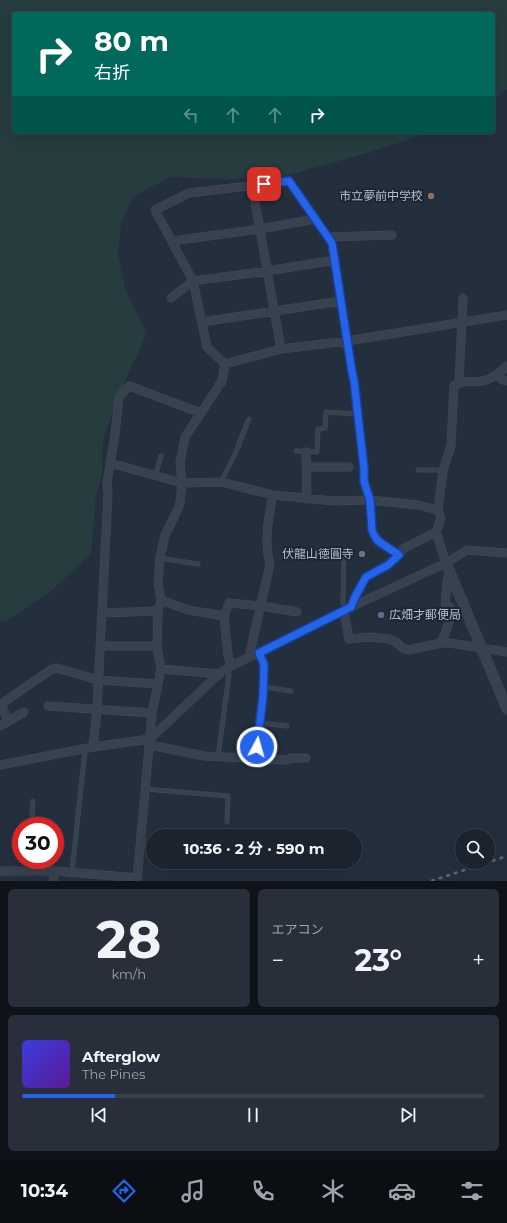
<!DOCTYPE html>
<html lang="ja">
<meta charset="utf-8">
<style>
body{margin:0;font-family:Montserrat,"Noto Sans JP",sans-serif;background:#282f3a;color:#f1f3f6;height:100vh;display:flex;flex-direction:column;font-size:15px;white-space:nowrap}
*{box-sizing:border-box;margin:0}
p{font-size:13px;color:#a0a4aa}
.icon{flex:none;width:22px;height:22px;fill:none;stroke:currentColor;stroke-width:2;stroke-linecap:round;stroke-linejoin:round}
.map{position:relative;height:881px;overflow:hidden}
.side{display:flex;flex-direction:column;gap:8px;padding:8px;background:#0f1319;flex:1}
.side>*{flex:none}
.top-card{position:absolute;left:12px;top:12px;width:483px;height:122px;border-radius:4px;box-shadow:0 4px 16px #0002,0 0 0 1px #39404a;background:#00695c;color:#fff;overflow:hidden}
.buttons{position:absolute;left:455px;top:829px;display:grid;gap:8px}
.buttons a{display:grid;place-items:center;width:40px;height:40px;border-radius:50%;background:#1b232e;box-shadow:0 4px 16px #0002,0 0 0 1px #39404a;font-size:20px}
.speed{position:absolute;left:12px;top:817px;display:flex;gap:8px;font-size:20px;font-weight:700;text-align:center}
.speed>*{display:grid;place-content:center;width:52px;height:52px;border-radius:50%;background:#1b232e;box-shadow:0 4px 16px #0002,0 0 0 1px #39404a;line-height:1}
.speed .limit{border:6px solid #d22;background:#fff;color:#111}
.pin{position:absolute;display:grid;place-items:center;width:34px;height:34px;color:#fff;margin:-17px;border-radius:8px;box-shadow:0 2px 6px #0006}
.me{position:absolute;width:44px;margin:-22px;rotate:6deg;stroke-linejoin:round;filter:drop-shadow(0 0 3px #0008)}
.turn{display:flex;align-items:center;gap:14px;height:84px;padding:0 16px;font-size:18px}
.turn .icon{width:52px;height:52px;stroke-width:2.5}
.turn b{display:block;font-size:28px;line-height:34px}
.lanes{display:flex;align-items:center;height:38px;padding:0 16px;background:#0003;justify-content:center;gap:20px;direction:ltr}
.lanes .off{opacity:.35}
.big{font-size:30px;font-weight:700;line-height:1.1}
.side .card{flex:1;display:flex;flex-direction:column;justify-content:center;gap:6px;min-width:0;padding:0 14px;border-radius:6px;background:#282f3a}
.side .dial{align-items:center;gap:0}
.dial b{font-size:52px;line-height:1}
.song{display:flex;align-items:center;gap:12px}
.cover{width:48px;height:48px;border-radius:6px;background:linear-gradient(135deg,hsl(240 70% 55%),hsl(270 70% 35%))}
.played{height:4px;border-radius:2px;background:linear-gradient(90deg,#2563eb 20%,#39404a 20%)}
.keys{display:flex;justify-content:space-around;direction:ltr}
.heat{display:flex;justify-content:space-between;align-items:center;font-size:22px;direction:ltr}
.side .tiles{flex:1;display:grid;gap:8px;grid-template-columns:1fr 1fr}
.card:last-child{grid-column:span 2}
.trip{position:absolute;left:146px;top:829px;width:216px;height:40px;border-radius:20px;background:#1b232e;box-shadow:0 4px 16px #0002,0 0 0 1px #39404a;font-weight:700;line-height:40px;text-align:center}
.menu{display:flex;height:64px;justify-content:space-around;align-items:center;background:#0b0e12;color:#a0a4aa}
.menu .icon{width:28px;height:28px}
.menu .on{color:#2563eb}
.menu b{font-size:18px;color:#f1f3f6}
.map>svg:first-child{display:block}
</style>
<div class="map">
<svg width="507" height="881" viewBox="0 0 507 881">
<rect width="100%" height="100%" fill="#242f3e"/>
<path fill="#263c3f" d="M0 0H507V89L493 100V14H14V132H432L367 153 285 176 232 179 170 177 133 197 121 222 118 255 126 291 147 333 119 394 103 439 102 476 96 494 91 554 52 590 7 621 0 622Z"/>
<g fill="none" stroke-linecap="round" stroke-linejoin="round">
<defs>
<path id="service" d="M296 451 317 452 318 429 325 428 326 412 358 414
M418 470H443
M155 476 161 456
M221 482 235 454 249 419
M160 558 198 564
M344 610 343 602 344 549H349
M263 687 291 691
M260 723 287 726
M218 757 229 674 227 669
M146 789 228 796 227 822
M33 801 32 813 34 826
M141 844 153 846
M32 870 33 860
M72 872 85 750"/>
<path id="minor" d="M289 181 332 243 347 341 281 349 225 364 207 347 193 281 155 210 189 193Z
M252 185 281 349
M328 237 392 235
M172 241 260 229 315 219
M171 298 193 281 267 271 335 260
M202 322 341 301
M498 374 503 380 507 381
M459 382 463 298
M306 452 307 499
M110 463 182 483 221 482 273 495 334 501 370 500 418 505 438 510
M307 467H349
M399 555 379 541 374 535 372 529 370 500 364 481V468L354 381 347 341 507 315
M446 563 436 532 441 518 438 510 443 470 451 446 454 386C464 379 471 383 482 381 491 379 500 373 507 366
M161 600 188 610 224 616
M351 607 355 597 366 577 387 565 399 555 403 549 436 532
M344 611 349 639 369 637 389 639 396 642 401 647 408 650 441 643H450L507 652
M102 613 158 611
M441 643 449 623 450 607H445L447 582 449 573
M100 646H157
M249 657 270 564C264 542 268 518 273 495
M231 666 228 655 224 616 229 603 262 606 297 612
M161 669 219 674
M48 706 152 713
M8 721 1 704 52 669 57 668 98 680 158 684
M0 726 24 712
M150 745 204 756 287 760 291 758H306
M93 747 97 710 108 493 107 483 115 434 119 397 129 386 201 413
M256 758 263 696 264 664 259 653
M0 765 93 747 150 739 219 674 231 666 351 607 446 563 467 550 507 553
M0 871H55L138 878
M53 881 55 871
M137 881 152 713 161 669 157 646 158 611 161 600 158 583 160 558 165 535 175 515 180 503 182 483 180 463 185 437 222 381 225 364"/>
<path id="tertiary" d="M446 563 507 709"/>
</defs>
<use href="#service" stroke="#414a57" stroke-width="5"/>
<use href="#minor" stroke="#414a57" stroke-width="9"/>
<use href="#tertiary" stroke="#414a57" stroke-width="11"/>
<use href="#service" stroke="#38414e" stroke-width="4"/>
<use href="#minor" stroke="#38414e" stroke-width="8"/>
<use href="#tertiary" stroke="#38414e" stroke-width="10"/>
<path stroke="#5a6575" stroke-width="2.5" stroke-dasharray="4 4" stroke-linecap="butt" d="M431 881 507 856"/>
</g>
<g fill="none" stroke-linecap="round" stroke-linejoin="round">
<defs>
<path id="route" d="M257 747 263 696 264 664 259 653 351 607 355 597 366 577 388 565 399 555 378 541 374 535 372 530 370 500 364 481V468L354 381 352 372 332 243 289 181 264 184"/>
</defs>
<use href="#route" stroke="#184099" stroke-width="10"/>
<use href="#route" stroke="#2563eb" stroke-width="7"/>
</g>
<circle fill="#8d6e63" stroke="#1d2633" stroke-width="1.5" cx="431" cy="196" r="4"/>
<circle fill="#6b7280" stroke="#1d2633" stroke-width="1.5" cx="362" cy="554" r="4"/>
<circle fill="#5c6f8a" stroke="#1d2633" stroke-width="1.5" cx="381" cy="615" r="4"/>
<g text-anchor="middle" stroke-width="4" stroke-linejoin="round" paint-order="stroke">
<g font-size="12" fill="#b4bcc9" stroke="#1d2633" text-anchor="end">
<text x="423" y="200">市立夢前中学校</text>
<text x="354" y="558">伏龍山徳圓寺</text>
<text x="389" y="619" text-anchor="start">広畑才郵便局</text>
</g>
</g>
</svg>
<div class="buttons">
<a><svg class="icon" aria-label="search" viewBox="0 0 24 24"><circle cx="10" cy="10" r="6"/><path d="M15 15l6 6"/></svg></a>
</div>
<div class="speed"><div class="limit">30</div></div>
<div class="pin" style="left:264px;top:184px;background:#d93025"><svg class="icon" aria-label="arrive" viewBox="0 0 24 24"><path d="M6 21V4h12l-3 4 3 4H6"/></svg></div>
<svg class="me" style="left:257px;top:747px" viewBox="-20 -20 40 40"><circle r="17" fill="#2563eb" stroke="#fff" stroke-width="3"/><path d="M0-11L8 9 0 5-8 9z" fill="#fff"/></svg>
<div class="trip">10:36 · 2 分 · 590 m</div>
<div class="top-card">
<div class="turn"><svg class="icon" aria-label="right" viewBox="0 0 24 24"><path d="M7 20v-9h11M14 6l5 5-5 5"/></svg><div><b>80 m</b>右折</div></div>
<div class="lanes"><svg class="icon off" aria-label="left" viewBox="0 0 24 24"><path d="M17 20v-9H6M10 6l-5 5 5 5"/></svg><svg class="icon off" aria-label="ahead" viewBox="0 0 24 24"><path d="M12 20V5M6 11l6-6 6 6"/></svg><svg class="icon off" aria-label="ahead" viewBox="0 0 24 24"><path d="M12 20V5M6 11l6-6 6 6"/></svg><svg class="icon" aria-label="right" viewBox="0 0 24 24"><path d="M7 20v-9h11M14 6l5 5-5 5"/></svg></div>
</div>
</div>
<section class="side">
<div class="tiles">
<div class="card dial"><b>28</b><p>km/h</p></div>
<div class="card"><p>エアコン</p>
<div class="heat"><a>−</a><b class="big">23°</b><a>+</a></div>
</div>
<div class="card">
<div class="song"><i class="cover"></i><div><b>Afterglow</b><p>The Pines</p></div></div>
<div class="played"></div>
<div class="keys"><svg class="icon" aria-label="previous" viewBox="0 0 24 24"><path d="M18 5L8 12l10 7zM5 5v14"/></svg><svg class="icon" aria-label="pause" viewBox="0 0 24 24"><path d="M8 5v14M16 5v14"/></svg><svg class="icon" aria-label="next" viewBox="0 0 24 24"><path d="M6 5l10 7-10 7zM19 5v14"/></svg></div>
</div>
</div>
</section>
<nav class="menu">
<b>10:34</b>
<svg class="icon on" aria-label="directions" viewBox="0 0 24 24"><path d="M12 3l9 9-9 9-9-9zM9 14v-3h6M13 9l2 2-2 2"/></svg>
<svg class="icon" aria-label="music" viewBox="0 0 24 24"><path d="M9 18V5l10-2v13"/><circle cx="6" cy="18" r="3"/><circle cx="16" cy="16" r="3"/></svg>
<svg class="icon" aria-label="phone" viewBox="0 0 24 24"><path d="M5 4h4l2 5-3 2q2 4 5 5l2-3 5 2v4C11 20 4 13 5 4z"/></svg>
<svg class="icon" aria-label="climate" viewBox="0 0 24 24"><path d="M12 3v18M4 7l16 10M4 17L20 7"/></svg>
<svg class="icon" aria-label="car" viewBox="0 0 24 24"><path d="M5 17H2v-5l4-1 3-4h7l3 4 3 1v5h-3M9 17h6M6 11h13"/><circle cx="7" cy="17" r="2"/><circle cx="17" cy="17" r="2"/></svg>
<svg class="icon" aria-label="filters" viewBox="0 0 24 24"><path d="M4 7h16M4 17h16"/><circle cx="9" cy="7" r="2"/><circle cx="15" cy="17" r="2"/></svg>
</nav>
